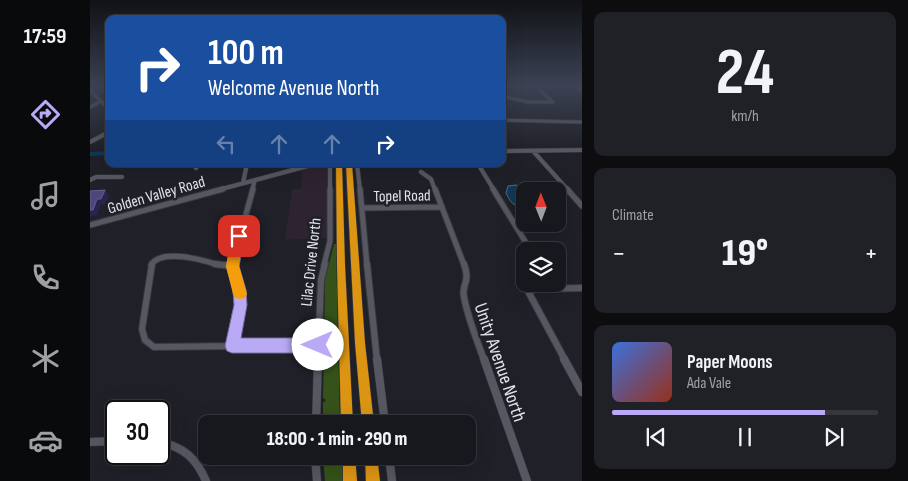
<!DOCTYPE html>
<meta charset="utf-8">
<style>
body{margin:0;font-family:"Sofia Sans Condensed",sans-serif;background:#202127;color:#f1f3f6;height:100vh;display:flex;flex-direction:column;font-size:19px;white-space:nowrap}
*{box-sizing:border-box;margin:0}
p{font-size:16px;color:#9ea0a4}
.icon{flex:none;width:28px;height:28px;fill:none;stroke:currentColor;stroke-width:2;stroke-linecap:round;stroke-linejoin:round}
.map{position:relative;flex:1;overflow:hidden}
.side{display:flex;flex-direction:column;gap:12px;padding:12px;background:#0d0d10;width:326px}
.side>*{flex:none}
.hud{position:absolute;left:15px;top:15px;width:401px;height:152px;border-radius:10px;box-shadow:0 5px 20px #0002,0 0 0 1px #36373c;background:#1a4fa0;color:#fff;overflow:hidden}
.needle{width:32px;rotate:359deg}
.tools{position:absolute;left:426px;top:182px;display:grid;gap:10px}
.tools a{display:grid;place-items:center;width:50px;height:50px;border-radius:10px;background:#17181e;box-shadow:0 5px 20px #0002,0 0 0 1px #36373c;font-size:25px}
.speed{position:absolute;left:15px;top:400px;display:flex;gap:10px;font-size:25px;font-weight:700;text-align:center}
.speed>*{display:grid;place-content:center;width:65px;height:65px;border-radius:50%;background:#17181e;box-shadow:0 5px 20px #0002,0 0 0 1px #36373c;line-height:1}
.speed .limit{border:2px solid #111;border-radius:8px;background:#fff;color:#111}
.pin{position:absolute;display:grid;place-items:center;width:42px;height:42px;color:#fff;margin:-21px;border-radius:10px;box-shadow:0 2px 8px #0006}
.me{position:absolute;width:55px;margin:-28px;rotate:270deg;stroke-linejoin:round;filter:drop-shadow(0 0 4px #0008)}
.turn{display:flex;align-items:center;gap:18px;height:105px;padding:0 20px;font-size:22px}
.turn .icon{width:65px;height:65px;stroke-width:2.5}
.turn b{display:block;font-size:35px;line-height:42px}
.lanes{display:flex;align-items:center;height:48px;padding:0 20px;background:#0003;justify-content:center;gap:25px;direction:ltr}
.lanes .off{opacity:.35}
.big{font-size:38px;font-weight:800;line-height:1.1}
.side .tile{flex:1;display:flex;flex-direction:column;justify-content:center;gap:8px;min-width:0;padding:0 18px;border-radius:10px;background:#202127}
.side .dial{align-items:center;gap:0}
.dial b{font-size:65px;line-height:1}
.song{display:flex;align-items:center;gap:15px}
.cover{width:60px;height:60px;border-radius:8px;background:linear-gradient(135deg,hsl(220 70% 55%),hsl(10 70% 35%))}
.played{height:5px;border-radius:2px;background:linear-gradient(90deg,#baaaf6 80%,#36373c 80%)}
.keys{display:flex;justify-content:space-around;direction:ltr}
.heat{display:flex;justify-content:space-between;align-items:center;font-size:28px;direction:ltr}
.trip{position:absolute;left:108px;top:415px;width:278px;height:50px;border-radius:10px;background:#17181e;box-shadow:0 5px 20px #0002,0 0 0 1px #36373c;font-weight:800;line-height:50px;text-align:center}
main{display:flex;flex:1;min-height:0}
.tab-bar{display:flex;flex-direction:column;width:90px;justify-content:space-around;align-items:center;background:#090a0c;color:#9ea0a4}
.tab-bar .icon{width:35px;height:35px}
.tab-bar .on{color:#baaaf6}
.tab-bar b{font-size:22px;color:#f1f3f6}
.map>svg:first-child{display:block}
</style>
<main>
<nav class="tab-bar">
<b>17:59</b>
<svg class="icon on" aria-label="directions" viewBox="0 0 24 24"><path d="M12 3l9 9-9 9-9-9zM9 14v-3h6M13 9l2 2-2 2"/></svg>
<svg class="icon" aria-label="music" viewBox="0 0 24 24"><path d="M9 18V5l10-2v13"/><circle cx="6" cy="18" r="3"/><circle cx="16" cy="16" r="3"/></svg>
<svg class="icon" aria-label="phone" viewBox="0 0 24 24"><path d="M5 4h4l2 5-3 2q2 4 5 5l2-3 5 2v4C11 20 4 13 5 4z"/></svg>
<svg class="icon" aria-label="climate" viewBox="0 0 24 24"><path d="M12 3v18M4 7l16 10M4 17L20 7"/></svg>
<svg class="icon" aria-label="car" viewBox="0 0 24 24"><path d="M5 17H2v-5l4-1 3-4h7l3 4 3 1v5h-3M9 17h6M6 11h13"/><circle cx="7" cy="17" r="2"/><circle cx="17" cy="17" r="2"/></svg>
</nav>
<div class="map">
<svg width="492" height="481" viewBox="0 0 492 481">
<rect width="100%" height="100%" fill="#1f2028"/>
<path fill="#2e2331" d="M231 164 238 166 237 238 195 240 202 189H211L212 168Z"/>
<path fill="#345219" d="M244 244H246L250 424H233V403L236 400 233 398 234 345 236 346 238 344 237 342 234 344 235 279Z
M233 456H252L253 481H235Z"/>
<path fill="#103954" stroke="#4f6c81" d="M426 185 438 191H435V205C423 207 421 203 416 193L418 186Z"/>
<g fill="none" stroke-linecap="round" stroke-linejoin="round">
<path fill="#103954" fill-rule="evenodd" d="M19 151V155L0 156V152Z"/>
<defs>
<path id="minor-far4" d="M444 85 463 102
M484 85 492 91
M412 87 429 85
M0 90 19 109
M412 96 439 102H463
M0 107 11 101
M412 120 492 122"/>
<path id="minor-far3" d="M0 142 19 132
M412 151 492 150
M443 151 478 190
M240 164V190
M267 164 270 190
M388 164 404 190
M106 168 108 164
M331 172 341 179 345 190
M0 180 6 177H32
M153 183 157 164
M128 190 225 164
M162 190 165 180"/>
<path id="minor-far2" d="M270 189 277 265
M345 189 374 265
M403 189 441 251
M477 189 492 206
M272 208 352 207
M0 225 133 189
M61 265C71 248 113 260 129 265
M144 265 143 261 163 189
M234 265 240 241V189"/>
<path id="minor-far1" d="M62 264 52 329 55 340 64 347 228 345
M125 264 143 266
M277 264 287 360
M374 264C381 283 371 284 374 297 378 319 387 340 394 360
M142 346 151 298 144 264
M228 360 231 280 235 264
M475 360 439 293 444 289 492 288"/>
<path id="minor" d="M287 359 295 424
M394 359 437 481
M474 359 492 392
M226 424 228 359
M0 442 26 441
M69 442C94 447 106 458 116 481
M225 456 227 481
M299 456 302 481"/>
<path id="highway" d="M246 164H252L255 265 263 424H251L247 265Z
M256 164H262L275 343 284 424H272L265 343Z
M253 456H265L267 481H253Z
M275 456H287L290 481H276Z"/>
</defs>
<use href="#minor-far4" stroke="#393a40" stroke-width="4.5"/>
<use href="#minor-far3" stroke="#393a40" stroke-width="5"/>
<use href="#minor-far2" stroke="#393a40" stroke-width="7"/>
<use href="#minor-far1" stroke="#393a40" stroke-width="8"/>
<use href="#minor" stroke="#393a40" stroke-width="9"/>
<use href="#highway" stroke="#393a40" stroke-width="1"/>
<use href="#minor-far4" stroke="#565760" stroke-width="3"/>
<use href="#minor-far3" stroke="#565760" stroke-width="4"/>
<use href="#minor-far2" stroke="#565760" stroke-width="5"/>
<use href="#minor-far1" stroke="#565760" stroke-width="6"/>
<use href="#minor" stroke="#565760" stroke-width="8"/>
<use href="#highway" fill="#dc9413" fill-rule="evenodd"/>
</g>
<path fill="#28244d" d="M15 190 19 196 15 204 11 205 7 215 0 217V210L7 199Z"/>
<path fill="#4d467c" stroke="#645f8d" d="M15 190 11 199H7L3 210H0V191Z"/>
<linearGradient id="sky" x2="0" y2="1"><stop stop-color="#111216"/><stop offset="0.56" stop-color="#3c4253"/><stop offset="1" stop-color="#3c4253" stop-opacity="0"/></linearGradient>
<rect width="492" height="152" fill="url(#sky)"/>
<path fill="#baaaf6" stroke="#796ea0" d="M149 232 155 236 149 266 156 290 157 305 151 338H228L234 340 236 345 234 351 228 353H142L137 351 135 346 144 305 143 290 136 266 144 236Z"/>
<path fill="#f59e0b" d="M144 250 150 255 149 266 157 294 155 298 150 299 145 298 143 294 136 266 138 255Z"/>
<g text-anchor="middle" stroke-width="5" stroke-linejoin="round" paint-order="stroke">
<g font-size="16" fill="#e3e4e9" stroke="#1f2028">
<text transform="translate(66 194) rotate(-16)" y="6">Golden Valley Road</text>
<text transform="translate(312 195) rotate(-1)" y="6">Topel Road</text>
<text transform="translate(220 262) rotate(-84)" y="6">Lilac Drive North</text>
</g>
<g font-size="19" fill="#e3e4e9" stroke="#1f2028">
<text transform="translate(411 362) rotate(71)" y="7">Unity Avenue North</text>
</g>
</g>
</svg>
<div class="tools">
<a><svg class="needle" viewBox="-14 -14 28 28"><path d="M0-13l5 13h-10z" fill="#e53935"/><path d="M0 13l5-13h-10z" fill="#9ea0a4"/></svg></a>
<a><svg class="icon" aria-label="layers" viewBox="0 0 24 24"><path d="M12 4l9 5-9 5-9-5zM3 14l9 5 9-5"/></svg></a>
</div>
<div class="speed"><div class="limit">30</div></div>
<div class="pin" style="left:149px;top:236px;background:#d93025"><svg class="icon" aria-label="arrive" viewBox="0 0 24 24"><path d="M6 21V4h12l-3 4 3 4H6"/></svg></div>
<svg class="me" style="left:228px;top:345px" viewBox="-20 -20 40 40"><circle r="19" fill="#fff"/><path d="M0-13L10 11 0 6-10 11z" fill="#baaaf6"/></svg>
<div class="trip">18:00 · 1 min · 290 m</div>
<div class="hud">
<div class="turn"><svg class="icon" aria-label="right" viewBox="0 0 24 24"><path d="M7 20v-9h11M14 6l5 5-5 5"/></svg><div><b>100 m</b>Welcome Avenue North</div></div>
<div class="lanes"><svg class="icon off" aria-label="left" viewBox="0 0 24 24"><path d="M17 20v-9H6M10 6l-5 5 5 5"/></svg><svg class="icon off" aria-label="ahead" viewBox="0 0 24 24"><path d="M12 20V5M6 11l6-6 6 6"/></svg><svg class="icon off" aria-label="ahead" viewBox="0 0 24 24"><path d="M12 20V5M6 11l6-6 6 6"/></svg><svg class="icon" aria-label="right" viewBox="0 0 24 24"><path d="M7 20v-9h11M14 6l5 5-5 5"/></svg></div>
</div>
</div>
<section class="side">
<div class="tile dial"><b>24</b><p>km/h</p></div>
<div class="tile"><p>Climate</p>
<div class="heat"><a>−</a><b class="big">19°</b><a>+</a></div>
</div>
<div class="tile">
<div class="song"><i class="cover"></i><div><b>Paper Moons</b><p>Ada Vale</p></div></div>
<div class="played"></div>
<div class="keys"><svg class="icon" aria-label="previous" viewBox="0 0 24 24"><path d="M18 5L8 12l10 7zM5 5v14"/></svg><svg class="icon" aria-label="pause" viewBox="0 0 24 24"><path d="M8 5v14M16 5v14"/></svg><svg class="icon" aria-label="next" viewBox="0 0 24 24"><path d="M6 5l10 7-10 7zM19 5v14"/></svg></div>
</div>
</section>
</main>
